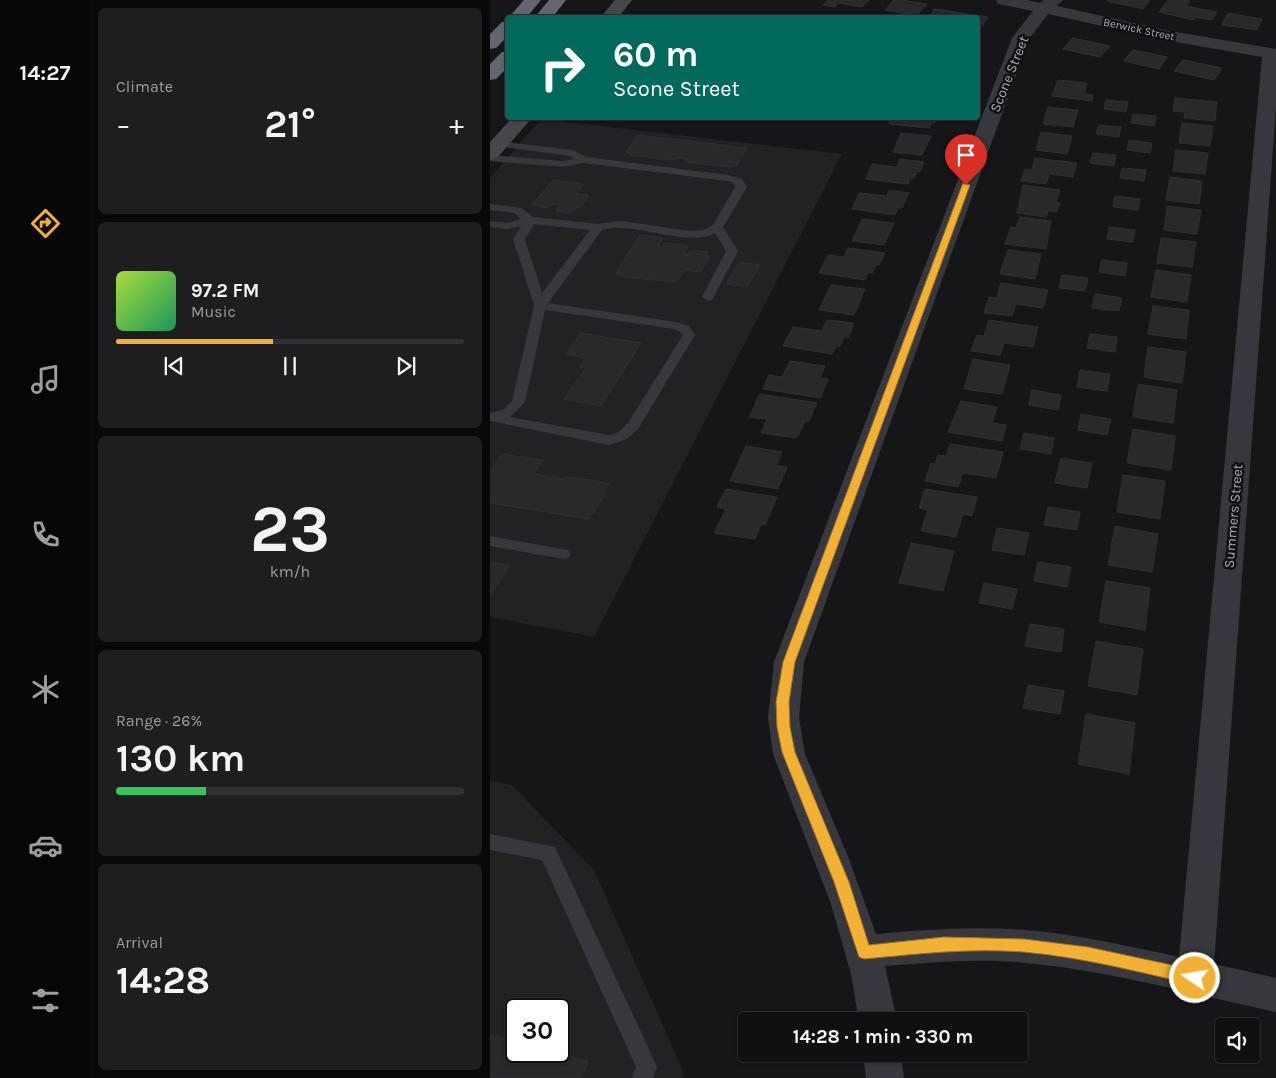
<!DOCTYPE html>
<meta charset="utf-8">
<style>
body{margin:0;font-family:Karla,sans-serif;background:#1e1e20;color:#f1f3f6;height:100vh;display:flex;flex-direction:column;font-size:19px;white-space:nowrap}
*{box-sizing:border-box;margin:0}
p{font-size:16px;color:#9c9d9f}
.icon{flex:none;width:28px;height:28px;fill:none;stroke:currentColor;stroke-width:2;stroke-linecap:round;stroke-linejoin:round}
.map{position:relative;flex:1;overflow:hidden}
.details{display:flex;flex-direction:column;gap:8px;padding:8px;background:#09090a;width:400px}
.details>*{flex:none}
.top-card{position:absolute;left:15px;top:15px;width:475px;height:105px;border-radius:5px;box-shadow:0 1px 4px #0004,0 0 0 1px #303032;background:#00695c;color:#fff;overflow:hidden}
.tools{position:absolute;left:725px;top:1018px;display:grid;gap:10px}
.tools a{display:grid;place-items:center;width:45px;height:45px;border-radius:5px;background:#101012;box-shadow:0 1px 4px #0004,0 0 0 1px #303032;font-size:25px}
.speed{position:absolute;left:15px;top:998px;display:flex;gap:10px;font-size:25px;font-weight:700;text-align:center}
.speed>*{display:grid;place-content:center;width:65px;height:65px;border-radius:50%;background:#101012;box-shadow:0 1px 4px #0004,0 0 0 1px #303032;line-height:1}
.speed .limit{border:2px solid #111;border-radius:8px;background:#fff;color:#111}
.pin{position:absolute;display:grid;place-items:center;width:42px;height:42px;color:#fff;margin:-51px -21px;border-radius:50% 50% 50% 0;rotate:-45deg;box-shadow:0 0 5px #0007}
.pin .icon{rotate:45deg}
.me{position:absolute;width:55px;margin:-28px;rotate:282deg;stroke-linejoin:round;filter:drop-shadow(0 0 4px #0008)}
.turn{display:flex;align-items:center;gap:18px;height:105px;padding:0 25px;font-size:22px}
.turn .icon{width:65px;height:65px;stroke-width:2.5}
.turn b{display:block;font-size:35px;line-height:42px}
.big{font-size:38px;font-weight:700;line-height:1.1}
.details .tile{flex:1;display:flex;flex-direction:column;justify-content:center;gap:8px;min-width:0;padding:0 18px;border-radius:8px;background:#1e1e20}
.details .dial{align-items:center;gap:0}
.dial b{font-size:65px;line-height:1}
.song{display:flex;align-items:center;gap:15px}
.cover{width:60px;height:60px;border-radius:8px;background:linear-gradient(135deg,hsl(80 70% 55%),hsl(150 70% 35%))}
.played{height:5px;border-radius:2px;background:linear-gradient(90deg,#f2b134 45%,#303032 45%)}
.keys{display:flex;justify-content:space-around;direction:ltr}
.heat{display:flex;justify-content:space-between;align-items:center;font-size:28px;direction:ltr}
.charge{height:8px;border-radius:4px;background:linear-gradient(90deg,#34c759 26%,#303032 0)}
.trip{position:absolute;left:248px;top:1012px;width:290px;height:50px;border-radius:5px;background:#101012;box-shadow:0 1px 4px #0004,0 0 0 1px #303032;font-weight:700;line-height:50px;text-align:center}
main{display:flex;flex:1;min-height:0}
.dock{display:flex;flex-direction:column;width:90px;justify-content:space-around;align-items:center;background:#060607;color:#9c9d9f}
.dock .icon{width:35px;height:35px}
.dock .active{color:#f2b134}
.dock b{font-size:22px;color:#f1f3f6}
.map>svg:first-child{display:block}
</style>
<main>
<nav class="dock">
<b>14:27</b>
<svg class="icon active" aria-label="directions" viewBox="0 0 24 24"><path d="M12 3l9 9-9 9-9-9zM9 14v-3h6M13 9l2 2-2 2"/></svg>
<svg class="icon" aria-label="music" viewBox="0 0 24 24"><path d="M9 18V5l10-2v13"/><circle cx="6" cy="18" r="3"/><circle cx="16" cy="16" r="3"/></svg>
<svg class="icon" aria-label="phone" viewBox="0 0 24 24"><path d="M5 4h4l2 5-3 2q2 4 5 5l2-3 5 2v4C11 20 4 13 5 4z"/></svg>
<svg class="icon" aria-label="climate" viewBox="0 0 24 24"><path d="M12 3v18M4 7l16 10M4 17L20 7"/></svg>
<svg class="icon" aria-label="car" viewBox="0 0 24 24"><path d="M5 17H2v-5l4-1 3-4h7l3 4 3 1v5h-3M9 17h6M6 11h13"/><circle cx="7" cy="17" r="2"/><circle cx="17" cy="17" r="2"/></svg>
<svg class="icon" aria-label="filters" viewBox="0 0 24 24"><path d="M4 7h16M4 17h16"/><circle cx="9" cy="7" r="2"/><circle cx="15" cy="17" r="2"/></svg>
</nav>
<section class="details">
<div class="tile"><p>Climate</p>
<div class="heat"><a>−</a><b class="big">21°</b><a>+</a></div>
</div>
<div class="tile">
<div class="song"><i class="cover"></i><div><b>97.2 FM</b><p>Music</p></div></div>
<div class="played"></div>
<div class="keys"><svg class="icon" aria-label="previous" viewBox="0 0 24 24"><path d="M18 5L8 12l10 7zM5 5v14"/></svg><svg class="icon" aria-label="pause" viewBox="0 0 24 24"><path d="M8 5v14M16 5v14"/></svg><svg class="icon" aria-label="next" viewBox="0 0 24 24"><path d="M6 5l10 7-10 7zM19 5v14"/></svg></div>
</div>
<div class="tile dial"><b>23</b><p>km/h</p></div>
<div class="tile"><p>Range · 26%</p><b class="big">130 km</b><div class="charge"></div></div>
<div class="tile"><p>Arrival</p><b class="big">14:28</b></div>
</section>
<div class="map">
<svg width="786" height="1078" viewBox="0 0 786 1078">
<rect width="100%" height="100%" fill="#161618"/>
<path fill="#222225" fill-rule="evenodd" d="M51 119 352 154 104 637 0 617V178Z
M0 781 22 785 104 870 194 1073 192 1078H0ZM26 1009H69V1051H26Z"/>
<path fill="#29292c" stroke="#303034" d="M338 0H379L372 7 348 3 345 7 333 5Z
M404 0H411L437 4 426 16 395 10Z
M618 0H660L653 9 617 1Z
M678 0H700L696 6 727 12 722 20 705 17 703 20 669 12Z
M444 9 498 17 488 32V18H439Z
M738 13 772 19 767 30 732 25Z
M583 38 620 46 610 57 573 49Z
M643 50 677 57 669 69 634 61Z
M693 60 732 68 724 80 684 71Z
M568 80 597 83 594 94 603 95 602 101 562 96Z
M685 98 727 102 725 121 694 118 695 112 683 111Z
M616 100 638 102 636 112 614 109Z
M558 107 588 110 583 127 553 124Z
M643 114 666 116 664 126 641 123Z
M402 118H447L445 123H441L439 128 399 124Z
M692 123 723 126 720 146 689 143Z
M609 125 631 127 629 137 606 134Z
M551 132 582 136 577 154 546 150Z
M411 133 441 136 432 155 403 152Z
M148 135 257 148 246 166 242 165 241 167 196 162 197 159 185 158 183 160 139 155 140 153 136 152Z
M639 140 662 143 660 153 637 150Z
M686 150 718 153 715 174 683 171Z
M603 153 626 155 624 166 600 163Z
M545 158 587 163 583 177 559 174 556 184 531 181 535 169 542 170Z
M410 159 434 162 430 172 427 171 424 178H420L418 184 376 179 382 164 407 167Z
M632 168 656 170 654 181 630 178Z
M680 177 712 181 709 204 676 200Z
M63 180 93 184 86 194 99 195 90 208 86 207 81 213 66 211 70 205 62 204 58 208 42 205Z
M533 185 570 190 566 202 570 203 567 212 558 211 556 217 527 213Z
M399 190 419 193 412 208H408L405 215 362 209 369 193 397 196Z
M625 196 650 199 648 210 623 207Z
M677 206 711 210 707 234 674 230Z
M530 217 561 221 556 249 515 244 521 227 526 228Z
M372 219 404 223 394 245 362 241Z
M619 227 645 230 643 242 617 239Z
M150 235 173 238 168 246 173 247 175 243 198 246 194 253 198 254 201 250 218 252 216 256 219 257 211 272 194 270 187 282 133 277 134 275 125 274Z
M671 238 706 242 702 267 667 263Z
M358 248 395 253 389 265H386L382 273 378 272 375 280 329 273 338 255 354 257Z
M518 250 551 254 545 279 510 274Z
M612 260 637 263 635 276 609 272Z
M249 262 270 265 257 287 236 284Z
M666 270 701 275 697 302 661 297Z
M572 275 598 278 595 291 569 288Z
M511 283 558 290 553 308 526 304 522 316 494 313 499 297 507 298Z
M341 285 375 289 364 315 329 310Z
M605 294 632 298 629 311 602 308Z
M663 306 699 310 696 339 658 334Z
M337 320 364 323 358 338 354 337 350 346H346L342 354 293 346 303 327 332 331Z
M499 320 548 327 543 347 514 343 510 355 481 351 487 335 494 336Z
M91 333 151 343 111 406 74 399 96 368 90 367 96 358 76 354Z
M600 334 627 337 625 352 597 348Z
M658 347 696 352 692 383 654 377Z
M483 359 520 365 512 394 474 389Z
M300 361 335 366 330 378 338 379 330 398 273 389 279 375 292 377Z
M590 370 620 374 617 391 587 387Z
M648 384 687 390 683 423 643 417Z
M542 390 571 395 568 410 539 405Z
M270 394 327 403 318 422 315 421 307 438 271 433 277 419 259 417Z
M471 401 507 407 502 423 516 425 512 441 458 432Z
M591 414 621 419 617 435 588 430Z
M643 429 685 436 681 470 637 463Z
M534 433 564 438 561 454 530 449Z
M460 444 513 452 506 478 473 473 468 487 435 481 441 463 445 464 448 455 456 456Z
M256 446 292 452 286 466 297 467 288 489 240 481Z
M12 454 53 460 44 474 74 479 76 477 109 481 108 482 119 484 115 491 117 492 99 519 0 503V472Z
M571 458 602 463 597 488 565 483Z
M633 475 675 481 670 519 627 512Z
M236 489 287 497 275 525 271 524 265 539 224 533 236 509 227 507Z
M435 489 487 497 482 516 473 514 466 537 431 531 438 510 429 508Z
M558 507 590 512 587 530 554 525Z
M625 526 668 534 662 572 618 565Z
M507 528 539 533 534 555 502 550Z
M421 543 464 551 453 591 409 583Z
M0 562 19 565 0 597Z
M548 562 581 567 577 587 544 581Z
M616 581 660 588 655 630 609 622Z
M494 583 527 589 522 609 489 603Z
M540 624 574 629 571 652 535 646Z
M606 641 653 649 647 695 598 686Z
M538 685 574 691 570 714 533 708Z
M596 714 645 723 639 774 588 764Z
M0 1035 26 1042V1051H69V1046H72L69 1055 98 1061 91 1078H0Z"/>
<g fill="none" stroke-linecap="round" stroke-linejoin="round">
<path fill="#37383d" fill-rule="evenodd" d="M8 141 83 150 96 157 238 175 252 179 257 187 233 227 248 251 222 300 218 301 212 297 236 251 225 233C200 246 158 228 131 228 125 227 118 229 112 230L58 303 186 322 199 326 205 335 148 429 137 439 119 445 0 421V413L13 410 22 401 44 305 23 239 31 226 18 229 0 227V221L18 223 31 219 24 213 0 210V204L31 208 43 217 108 224 131 221 200 231 213 230 223 225 245 187 244 183 237 181 93 163 73 167 0 161V155L73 161 84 159 80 156 4 146 3 144ZM44 224 100 230 52 293 35 239ZM55 310 184 329 190 332 193 335 138 423 127 433 119 435 20 417 35 402Z
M0 536 73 549 78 550 81 554 78 558 73 559 0 546Z
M0 834 65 847 164 1060 167 1067 163 1078H142L146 1067 52 860 0 850Z"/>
<path fill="#37383d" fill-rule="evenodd" d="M506 0H537L550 3 554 0H573L567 6 680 31 786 49V107L724 964 786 978V1012C703 994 620 971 536 963 489 958 442 962 395 966L407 1021H369L361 974 341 904 283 754 278 718 284 662 522 38 543 11 508 4ZM558 14 680 41 772 57 689 957C638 946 587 934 535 930 485 926 436 929 386 934L359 859 315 754 309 718 314 662 539 39Z
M373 1054H411L414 1078H376Z"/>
<path fill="#45474d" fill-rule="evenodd" d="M125 0H142L128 18H110Z
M22 118H42L7 158 0 160V142Z"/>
<path fill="#63666e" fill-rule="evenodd" d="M34 0H51L36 18H18Z
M59 0H76L62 18H44Z
M18 21V36L6 48 0 49V34L12 22Z
M18 51V67L6 79 0 80V64L12 52Z"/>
</g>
<path fill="#f2b134" stroke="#9d7322" d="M473 183 480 185 305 662 299 702 300 727 305 752 359 882 379 945 454 937 534 939 598 947 705 970 710 973 713 978 710 982 705 985C649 972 591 957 533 952 480 948 427 954 374 959L369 957 344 882 292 752 287 727 286 702 293 662Z"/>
<g text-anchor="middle" stroke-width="5" stroke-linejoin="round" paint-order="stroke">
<g font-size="11" fill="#a8adb8" stroke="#111113">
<text transform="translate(649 29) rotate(12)" y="4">Berwick Street</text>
</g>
<g font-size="14" fill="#a8adb8" stroke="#111113">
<text transform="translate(519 74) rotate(-68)" y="5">Scone Street</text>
<text transform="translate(743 516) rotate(-85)" y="5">Summers Street</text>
</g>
</g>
</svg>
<div class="tools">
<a><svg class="icon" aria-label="sound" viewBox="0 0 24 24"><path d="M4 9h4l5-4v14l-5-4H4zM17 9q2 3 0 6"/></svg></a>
</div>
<div class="speed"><div class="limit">30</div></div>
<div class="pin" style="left:476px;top:185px;background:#d93025"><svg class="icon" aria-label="arrive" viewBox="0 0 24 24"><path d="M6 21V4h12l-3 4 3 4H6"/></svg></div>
<svg class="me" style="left:705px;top:978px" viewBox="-20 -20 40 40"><circle r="17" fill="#f2b134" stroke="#fff" stroke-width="3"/><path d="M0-11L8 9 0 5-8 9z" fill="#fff"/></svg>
<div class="trip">14:28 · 1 min · 330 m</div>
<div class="top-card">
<div class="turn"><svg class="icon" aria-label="right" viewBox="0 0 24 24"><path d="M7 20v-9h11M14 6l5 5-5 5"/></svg><div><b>60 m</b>Scone Street</div></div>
</div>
</div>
</main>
